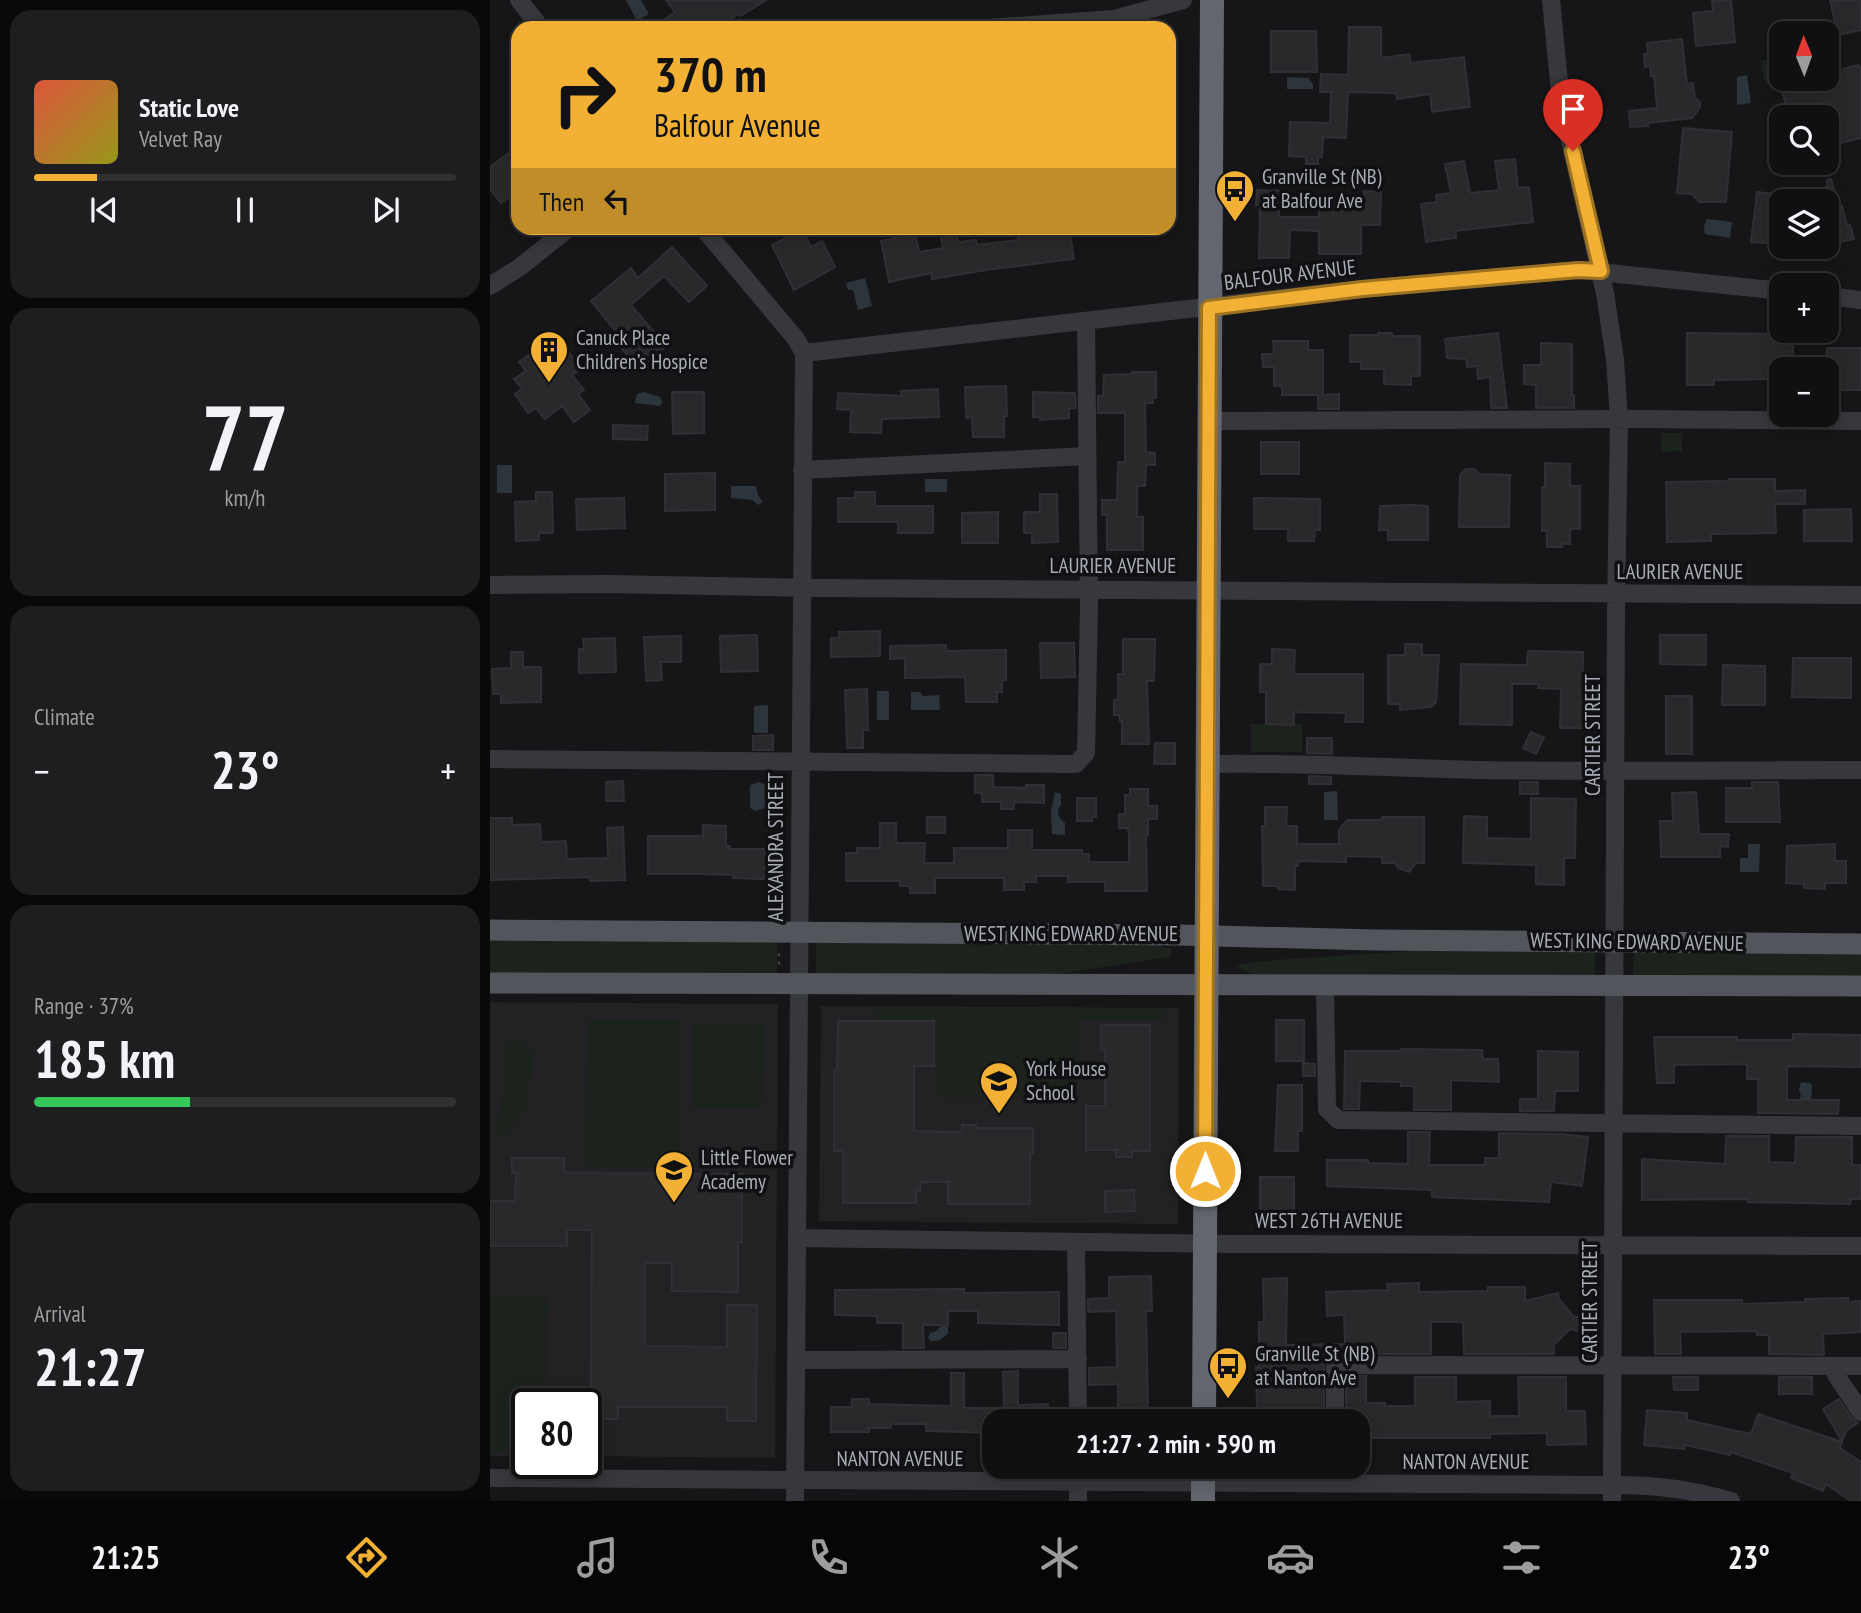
<!DOCTYPE html>
<meta charset="utf-8">
<style>
body{margin:0;font-family:"PT Sans Narrow",sans-serif;background:#1e1e20;color:#f1f3f6;height:100vh;display:flex;flex-direction:column;font-size:26px;white-space:nowrap}
*{box-sizing:border-box;margin:0}
p{font-size:23px;color:#9c9d9f}
.icon{flex:none;width:38px;height:38px;fill:none;stroke:currentColor;stroke-width:2;stroke-linecap:round;stroke-linejoin:round}
.map{position:relative;flex:1;overflow:hidden}
.details{display:flex;flex-direction:column;gap:10px;padding:10px;background:#09090a;width:490px}
.details>*{flex:none}
.hud{position:absolute;left:21px;top:21px;width:665px;height:214px;border-radius:21px;box-shadow:0 4px 18px #0003,0 0 0 2px #303032;background:#f2b134;color:#111;overflow:hidden}
.needle{width:46px;rotate:359deg}
.buttons{position:absolute;left:1279px;top:21px;display:grid;gap:14px}
.buttons a{display:grid;place-items:center;width:70px;height:70px;border-radius:14px;background:#101012;box-shadow:0 4px 18px #0003,0 0 0 2px #303032;font-size:35px}
.speed{position:absolute;left:21px;top:1388px;display:flex;gap:14px;font-size:35px;font-weight:700;text-align:center}
.speed>*{display:grid;place-content:center;width:91px;height:91px;border-radius:50%;background:#101012;box-shadow:0 4px 18px #0003,0 0 0 2px #303032;line-height:1}
.speed .limit{border:4px solid #111;border-radius:10px;background:#fff;color:#111}
.pin{position:absolute;display:grid;place-items:center;width:60px;height:60px;color:#fff;margin:-72px -30px;border-radius:50% 50% 50% 0;rotate:-45deg;box-shadow:0 0 7px #0007}
.pin .icon{rotate:45deg}
.me{position:absolute;width:77px;margin:-38px;rotate:0deg;stroke-linejoin:round;filter:drop-shadow(0 0 5px #0008)}
.turn{display:flex;align-items:center;gap:24px;height:147px;padding:0 28px;font-size:32px}
.turn .icon{width:91px;height:91px;stroke-width:2.5}
.turn b{display:block;font-size:49px;line-height:60px}
.then{display:flex;align-items:center;height:66px;padding:0 28px;background:#0003;gap:14px;font-size:26px}
.big{font-size:52px;font-weight:600;line-height:1.1}
.details .card{flex:1;display:flex;flex-direction:column;justify-content:center;gap:10px;min-width:0;padding:0 24px;border-radius:21px;background:#1e1e20}
.details .dial{align-items:center;gap:0}
.dial b{font-size:91px;line-height:1}
.song{display:flex;align-items:center;gap:21px}
.cover{width:84px;height:84px;border-radius:10px;background:linear-gradient(135deg,hsl(10 70% 55%),hsl(60 70% 35%))}
.played{height:7px;border-radius:4px;background:linear-gradient(90deg,#f2b134 15%,#303032 15%)}
.keys{display:flex;justify-content:space-around;direction:ltr}
.heat{display:flex;justify-content:space-between;align-items:center;font-size:38px;direction:ltr}
.charge{height:10px;border-radius:5px;background:linear-gradient(90deg,#34c759 37%,#303032 0)}
.trip{position:absolute;left:492px;top:1409px;width:388px;height:70px;border-radius:21px;background:#101012;box-shadow:0 4px 18px #0003,0 0 0 2px #303032;font-weight:600;line-height:70px;text-align:center}
.tab-bar{display:flex;height:112px;justify-content:space-around;align-items:center;background:#060607;color:#9c9d9f}
.tab-bar .icon{width:49px;height:49px}
.tab-bar .selected{color:#f2b134}
.tab-bar b{font-size:32px;color:#f1f3f6}
main{display:flex;flex:1;min-height:0}
.map>svg:first-child{display:block}
</style>
<main>
<section class="details">
<div class="card">
<div class="song"><i class="cover"></i><div><b>Static Love</b><p>Velvet Ray</p></div></div>
<div class="played"></div>
<div class="keys"><svg class="icon" aria-label="previous" viewBox="0 0 24 24"><path d="M18 5L8 12l10 7zM5 5v14"/></svg><svg class="icon" aria-label="pause" viewBox="0 0 24 24"><path d="M8 5v14M16 5v14"/></svg><svg class="icon" aria-label="next" viewBox="0 0 24 24"><path d="M6 5l10 7-10 7zM19 5v14"/></svg></div>
</div>
<div class="card dial"><b>77</b><p>km/h</p></div>
<div class="card"><p>Climate</p>
<div class="heat"><a>−</a><b class="big">23°</b><a>+</a></div>
</div>
<div class="card"><p>Range · 37%</p><b class="big">185 km</b><div class="charge"></div></div>
<div class="card"><p>Arrival</p><b class="big">21:27</b></div>
</section>
<div class="map">
<svg width="1371" height="1501" viewBox="0 0 1371 1501">
<rect width="100%" height="100%" fill="#161618"/>
<path fill="#222225" d="M0 1002 288 1004 285 1458 96 1456V1404H37V1456H0Z
M331 1006 689 1008 688 1224 329 1221Z"/>
<path fill="#1c231d" d="M1291 56 1292 79H1304L1276 85 1270 61Z
M1171 433H1192V451L1171 452Z
M761 724H812V752H761Z
M0 939 287 941V975L0 973Z
M326 941 662 943 681 949 682 952 680 957 568 974 326 976Z
M928 950 1105 952V976L764 974 747 968 751 964C810 956 869 956 928 950Z
M1150 952 1371 953V978L1143 976 1144 953Z
M385 1009 674 1010V1021L588 1020 587 1099 448 1098V1020H385Z
M97 1020 191 1021 190 1168 96 1167Z
M201 1023H274L272 1109 202 1108Z
M31 1041 44 1054 36 1110 14 1136 5 1132 14 1090 12 1043Z
M0 1296 57 1297 56 1403 37 1404V1453L0 1452Z"/>
<path fill="#2c353c" d="M136 0H151L159 14 147 21Z
M1257 75 1261 103 1247 105V77Z
M797 77 818 78 823 84V89H797Z
M1217 219 1242 222 1240 238 1215 234 1214 226Z
M375 278 382 306 368 310 363 290H358L356 283Z
M154 392 170 397 172 402 170 406 145 403 147 394Z
M7 465H22V493H7Z
M435 479H457V492H435Z
M241 486H266L268 495 273 502 268 505 262 500 241 498Z
M387 691H399V720H387Z
M421 692H430L433 696 449 695 450 710H421Z
M278 705V733H264V706Z
M269 782 275 785V808L266 811 260 808V785Z
M847 791 848 820H834V792Z
M565 792 571 794V804L568 810 569 817 575 823V835L562 834 561 811Z
M1258 844H1270L1269 872H1250V858H1258Z
M1311 1082 1320 1083 1322 1085 1321 1104 1308 1102 1311 1096 1309 1090Z
M452 1325 458 1327V1334L448 1341H441L438 1338 440 1333 446 1331Z"/>
<path fill="#29292c" stroke="#303034" stroke-width="2" d="M176 0H276L250 16 248 14 229 28H161L185 12Z
M1222 0H1241L1245 42 1206 46 1203 13 1223 11Z
M1340 0H1371V30L1348 35Z
M859 27H891V58L919 54 921 63 974 57 980 107 942 112 940 94 907 99 906 93 858 92 856 138 833 137 832 157H828V164H816V157L799 156 800 122 840 123 841 92H830L831 74 858 75Z
M781 31H826L827 72H781Z
M1192 39 1197 84 1203 83 1205 98 1210 102V107L1202 118 1158 123V126L1140 127 1139 111 1167 108 1164 76H1161L1160 66 1155 67 1154 54H1158L1157 43Z
M1368 65 1371 68V138L1346 144 1340 141 1333 105 1300 114 1299 108H1297L1291 88 1325 79H1337V73Z
M1193 128 1242 132 1236 202H1209L1202 194 1187 193Z
M28 146V191L11 203 0 189V167Z
M1025 159 1028 188 1039 187 1043 222 965 231 966 238 936 242 931 204 947 202 946 195 961 193 955 164 974 161 980 193 1009 190 1005 161Z
M1341 179 1349 207 1352 206 1357 226 1360 225 1364 239 1350 242 1348 231 1337 234V201H1298L1297 197 1337 187V180Z
M767 190 790 191 789 217H829V201H874V191L891 192 890 225H871V254H829V231L800 230 799 258H769L770 205H766Z
M1267 192 1292 195V244L1261 242Z
M409 228H424L429 252 453 248 450 232 466 229 468 242 486 240 487 245 528 240V235L557 231V228H579L584 259 496 270 442 279 441 273 399 282 391 241 411 237Z
M312 230 321 247 332 241 345 267 304 290 282 245Z
M182 247 217 286 199 302 174 276 141 305 176 346 149 369 128 344 133 340 101 301 141 268 148 278Z
M888 333H902V336H930V376H921V385L894 384V369H871V362H860V335H888Z
M1008 333 1017 408H1001L1000 377 988 379 987 366 977 367 976 359 957 358 955 339Z
M1197 333 1303 334V369H1292V379L1224 380V385H1197Z
M783 341H818V350H833V395L849 394V409H828V395H792V386H784V367H773L772 354H784Z
M1051 343 1082 344V395H1084V408H1046V385L1034 384V365H1051Z
M1337 348H1371V390H1351L1342 405 1341 371 1335 365Z
M63 350 70 359 79 353 91 369 82 375 94 390 88 394 100 410 84 422 72 406 55 419 46 408 38 413 25 394 32 389 24 379 36 371 29 362 44 351 50 360Z
M642 372H666V398H662L663 403H655L656 452 665 453V465H656L655 486H647V517H653V550H617V515H612V500H627L628 462H635V413H608V396H613L614 375 642 374Z
M516 386 517 416H514V437H483L482 417 476 418 475 387Z
M448 389 449 417 392 419 391 433 360 432 361 410 347 409 348 393 412 396 411 391Z
M182 392H214V433L183 434Z
M543 392 585 393 586 408H579V418L550 420V417H543Z
M123 425 158 426 157 440 123 439Z
M771 442H809V474H771Z
M1055 463 1080 464V486H1090V529H1080V544H1072V547H1057V531H1052V487H1055Z
M976 469H984L989 474 1020 475 1019 527H969L970 475Z
M225 473V510L175 511V474Z
M1239 479H1285V491L1315 490V504H1285L1286 533 1221 534V541L1177 542 1176 482 1239 481Z
M46 492H62L63 533H49V540L26 541 25 502 46 501Z
M365 492H385V506H443V533H408V522H348V498H365Z
M550 494H567L568 542 542 543V533H534V512H550Z
M134 498 135 528 87 530 86 499Z
M764 498 830 499V530H825L824 541H798V529H764Z
M921 505 938 506V540H898V530H889L890 506Z
M1361 509 1362 541H1314V510Z
M508 512V543H472V513Z
M390 631V656L341 657V638H349V632Z
M267 635 268 671 231 672 230 636Z
M1170 635H1216V665L1170 664Z
M191 636V662H171L172 680 156 681 154 637Z
M125 638 126 672 89 673V649H94L93 639Z
M633 639H665L664 681H657L659 744H632V721H630L629 715H624V700H628V674H633Z
M550 643H584L585 677 551 678Z
M915 644H932V655H949L946 702 941 707 910 710V704H898V655H915Z
M456 645V651L516 650V680H512V692H507V702H476L475 677 415 678V658L400 659V646Z
M782 649 805 650 804 674H873V722H855L856 713 804 712V725L776 724V692H770V664H782Z
M1038 651 1093 652 1092 728H1070L1071 689 1048 688 1049 684H1022V725L970 724 971 664 1037 665Z
M21 652H33V667H51V702L11 703V694H3L2 669 21 668Z
M1303 658H1361V698L1302 697Z
M1233 665 1275 666V705H1232Z
M377 689 378 730H373V748H357L355 690Z
M1176 696H1202V754H1176Z
M1041 732 1054 738 1046 754 1033 748Z
M283 735V750H263V736Z
M817 738H842V754L817 753Z
M665 743H685V764H664Z
M485 775H503V787L536 788V785H554V803L524 802V809H511V802H492V793H485Z
M819 776 841 777V784H819Z
M133 781 134 801H116V782Z
M1030 782H1048V794H1030Z
M1262 782H1288L1290 822H1236V788H1262Z
M640 789H658V806H667V819H658V835H656L657 891H615V882H578V876H546V882H534V890H514V878H445V893H420V886H410V881H356V853H367V848H390V823H406V843H435L434 863H464V848H518V830H542V850H592V854H599V862H639V835L638 828H629V814H635V795H640Z
M1206 792 1209 834H1239L1238 847 1230 846V857H1171L1170 821H1183L1182 793Z
M587 798H606V817H602V821H587Z
M1041 798 1086 799 1085 858H1074V885L1046 884V865L973 863 974 816 997 817V838L1041 839Z
M775 807H797L796 826H807V844H849V830L857 820H892V817H934V863H926L919 872 908 868 905 863H892V857L856 856V862L808 861V866H805V890L788 889V886H773L772 826H775Z
M437 817H455V833H437Z
M0 818H22V825L50 824 51 842 76 841 77 859 118 858 117 828 133 827 135 880 100 881V877L0 880Z
M213 825 236 826V846H240V849H275V879L243 878V875L213 874H158V836H213Z
M1345 844V861H1356V883H1335V889L1314 888V884L1296 883 1297 846Z
M786 1020H814V1061H786Z
M348 1021H444V1066H424V1131L472 1132V1125H486V1128H543V1153L540 1154V1204H458V1182H430V1191H426V1203H353V1151H344V1070H347Z
M611 1025H660V1151H642V1157H626V1150H596V1106H615V1050H611Z
M1303 1034 1371 1035V1067L1297 1066V1100H1349L1348 1114 1268 1113V1079H1257V1064L1184 1065V1083H1167L1164 1037H1247V1040H1303Z
M911 1049 992 1050 993 1059H1008L1009 1082 961 1080V1110H924V1086H911V1082L870 1081 869 1109H854L855 1051H911Z
M1048 1051 1088 1052V1091H1065L1064 1111H1030V1099H1048Z
M813 1063 825 1064V1076H813Z
M788 1085H812V1131H808V1151H785Z
M918 1132H940L939 1165H995V1158H1009V1133L1072 1134 1098 1137 1092 1186 1061 1182 1059 1202 942 1197V1190L837 1186V1160H878V1163L918 1164Z
M1236 1136H1279V1162L1305 1163 1306 1137H1362V1165H1371V1199H1361L1360 1204 1258 1202V1199L1152 1200V1159L1235 1164Z
M22 1158H74V1172L87 1173 252 1174V1242H248V1292L182 1291V1263H155V1346L237 1347V1305H267L266 1421H237V1407H128V1419H101L102 1230H77V1246H0V1201H25L26 1173H22Z
M770 1177H804V1210H770Z
M644 1190 645 1211 615 1212V1191Z
M661 1276 662 1311H656L658 1407H654V1421H628V1384L599 1385V1368L627 1367 626 1311 598 1312V1299L619 1298V1277Z
M797 1278 796 1345 855 1344 854 1315 837 1316 836 1292 898 1290 897 1284 929 1283V1292L998 1291V1287H1035V1301L1068 1293 1069 1299 1083 1316 1092 1318 1088 1331 1080 1329 1064 1345V1354H974L973 1322H941V1354H845L839 1356 834 1365V1421H771V1407H767L766 1367H769V1322H774L773 1279Z
M474 1289V1293L569 1292V1325L488 1323V1311H458V1325H433L434 1348H413V1323H387V1316L345 1315V1290Z
M1358 1298V1302L1371 1301V1332L1333 1334 1334 1355 1279 1354V1335H1267V1331L1190 1332 1191 1354H1165L1164 1300H1252V1304L1315 1302V1299Z
M563 1333H576V1348H563Z
M528 1371V1405L558 1404V1421H504V1433L436 1431V1424H401V1428H379V1432H341V1407H362V1399H379V1404L461 1406V1373H474V1408H514L513 1372Z
M856 1376H876V1403H895V1406H925V1377H966V1402L1000 1401V1416H1029L1028 1377H1076V1411H1095L1096 1444 1057 1445V1433L1000 1434V1438H868V1421H856Z
M1183 1377H1208V1390H1184Z
M1289 1377H1322V1394H1289Z
M1349 1399 1362 1418 1368 1423 1357 1430 1352 1441 1333 1409Z
M1157 1410 1197 1413V1420L1261 1434 1268 1414 1352 1442 1350 1448 1371 1462V1501H1361L1336 1484 1333 1491 1301 1478 1303 1473 1241 1452 1240 1455 1195 1445 1194 1449 1154 1445Z"/>
<g fill="none" stroke-linecap="round" stroke-linejoin="round">
<path stroke="#3d3f44" stroke-width="2.5" stroke-dasharray="3.5 5" stroke-linecap="butt" d="M289 965V950"/>
<path stroke="#37383d" stroke-width="18" d="M29 0 51 28
M1061 0 1071 102 1115 293 1125 360 1129 419 1126 611 1122 1476
M497 28 624 19 693 0
M213 228 306 339 314 353 305 1501
M0 286 30 267 79 228
M1337 296 1371 300
M314 353 872 289 1089 270 1292 291
M719 421 1145 419 1371 421
M312 470 597 456
M0 585 118 584 331 588 1371 595
M0 759 586 764 596 753 599 606 596 321
M717 764C807 762 897 768 988 770 1116 772 1243 770 1371 770
M835 986 837 1109 848 1120 1371 1126
M307 1238 744 1244 1371 1246
M586 1242 588 1421
M306 1360 588 1359
M1345 1366 1346 1375 1371 1412
M845 1421V1365L1371 1366
M0 1478 1113 1485
M846 1484V1466
M1128 1485C1167 1485 1204 1490 1241 1501
M588 1501V1466
M1122 1501V1492"/>
<path stroke="#53555c" stroke-width="21" d="M0 930 688 935 885 940 1371 944
M0 983 1371 986"/>
<path stroke="#63666e" stroke-width="24" d="M714 1421 722 0
M713 1501V1466"/>
</g>
<g fill="none" stroke-linecap="round" stroke-linejoin="round">
<defs>
<path id="route" d="M715 1171 719 308 872 289 1088 270 1111 271 1083 151"/>
</defs>
<use href="#route" stroke="#9d7322" stroke-width="18"/>
<use href="#route" stroke="#f2b134" stroke-width="12"/>
</g>
<defs>
<symbol id="bus-pin" viewBox="-11 -11 22 30"><path d="M0 17L-7.5 6A9.5 9.5 0 1 1 7.5 6Z" fill="#f2b134" stroke="#111113"/><path d="M-5-6H5V4H4V6H2V4H-2V6H-4V4H-5ZM-3.5-4V0h7V-4ZM-3.5 1.2v1.5H-2V1.2ZM2 1.2v1.5H3.5V1.2Z" fill="#111"/></symbol>
<symbol id="building-pin" viewBox="-11 -11 22 30"><path d="M0 17L-7.5 6A9.5 9.5 0 1 1 7.5 6Z" fill="#f2b134" stroke="#111113"/><path d="M-4-6H4V6H1V3H-1V6H-4ZM-2.5-4.3h1.7v1.8h-1.7ZM.8-4.3h1.7v1.8H.8ZM-2.5-1h1.7V.8h-1.7ZM.8-1h1.7V.8H.8Z" fill="#111"/></symbol>
<symbol id="school-pin" viewBox="-11 -11 22 30"><path d="M0 17L-7.5 6A9.5 9.5 0 1 1 7.5 6Z" fill="#f2b134" stroke="#111113"/><path d="M0-5L7-2L0 1L-7-2ZM-4 1L0 2.5L4 1V4Q0 6-4 4Z" fill="#111"/></symbol>
</defs>
<g fill-rule="evenodd">
<use href="#bus-pin" x="723" y="167" width="44" height="60"/>
<use href="#building-pin" x="37" y="328" width="44" height="60"/>
<use href="#school-pin" x="487" y="1059" width="44" height="60"/>
<use href="#school-pin" x="162" y="1148" width="44" height="60"/>
<use href="#bus-pin" x="716" y="1344" width="44" height="60"/>
</g>
<g text-anchor="middle" stroke-width="7" stroke-linejoin="round" paint-order="stroke">
<g font-size="21" fill="#a8adb8" stroke="#111113" text-anchor="start">
<text x="772" y="184">Granville St (NB)<tspan x="772" dy="24">at Balfour Ave</tspan></text>
<text x="86" y="345">Canuck Place<tspan x="86" dy="24">Children’s Hospice</tspan></text>
<text x="536" y="1076">York House<tspan x="536" dy="24">School</tspan></text>
<text x="211" y="1165">Little Flower<tspan x="211" dy="24">Academy</tspan></text>
<text x="765" y="1361">Granville St (NB)<tspan x="765" dy="24">at Nanton Ave</tspan></text>
</g>
<g font-size="21" fill="#a8adb8" stroke="#111113">
<text transform="translate(800 275) rotate(-7)" y="7">BALFOUR AVENUE</text>
<text x="623" y="573">LAURIER AVENUE</text>
<text x="1190" y="579">LAURIER AVENUE</text>
<text transform="translate(1103 735) rotate(-90)" y="7">CARTIER STREET</text>
<text transform="translate(286 847) rotate(-90)" y="7">ALEXANDRA STREET</text>
<text x="581" y="941">WEST KING EDWARD AVENUE</text>
<text transform="translate(1147 942) rotate(1)" y="7">WEST KING EDWARD AVENUE</text>
<text x="839" y="1228">WEST 26TH AVENUE</text>
<text transform="translate(1100 1302) rotate(-90)" y="7">CARTIER STREET</text>
<text x="410" y="1466">NANTON AVENUE</text>
<text x="976" y="1469">NANTON AVENUE</text>
</g>
</g>
</svg>
<div class="buttons">
<a><svg class="needle" viewBox="-14 -14 28 28"><path d="M0-13l5 13h-10z" fill="#e53935"/><path d="M0 13l5-13h-10z" fill="#9c9d9f"/></svg></a>
<a><svg class="icon" aria-label="search" viewBox="0 0 24 24"><circle cx="10" cy="10" r="6"/><path d="M15 15l6 6"/></svg></a>
<a><svg class="icon" aria-label="layers" viewBox="0 0 24 24"><path d="M12 4l9 5-9 5-9-5zM3 14l9 5 9-5"/></svg></a>
<a>+</a>
<a>−</a>
</div>
<div class="speed"><div class="limit">80</div></div>
<div class="pin" style="left:1083px;top:151px;background:#d93025"><svg class="icon" aria-label="arrive" viewBox="0 0 24 24"><path d="M6 21V4h12l-3 4 3 4H6"/></svg></div>
<svg class="me" style="left:715px;top:1171px" viewBox="-20 -20 40 40"><circle r="17" fill="#f2b134" stroke="#fff" stroke-width="3"/><path d="M0-11L8 9 0 5-8 9z" fill="#fff"/></svg>
<div class="trip">21:27 · 2 min · 590 m</div>
<div class="hud">
<div class="turn"><svg class="icon" aria-label="right" viewBox="0 0 24 24"><path d="M7 20v-9h11M14 6l5 5-5 5"/></svg><div><b>370 m</b>Balfour Avenue</div></div>
<div class="then">Then<svg class="icon" aria-label="left" viewBox="0 0 24 24"><path d="M17 20v-9H6M10 6l-5 5 5 5"/></svg></div>
</div>
</div>
</main>
<nav class="tab-bar">
<b>21:25</b>
<svg class="icon selected" aria-label="directions" viewBox="0 0 24 24"><path d="M12 3l9 9-9 9-9-9zM9 14v-3h6M13 9l2 2-2 2"/></svg>
<svg class="icon" aria-label="music" viewBox="0 0 24 24"><path d="M9 18V5l10-2v13"/><circle cx="6" cy="18" r="3"/><circle cx="16" cy="16" r="3"/></svg>
<svg class="icon" aria-label="phone" viewBox="0 0 24 24"><path d="M5 4h4l2 5-3 2q2 4 5 5l2-3 5 2v4C11 20 4 13 5 4z"/></svg>
<svg class="icon" aria-label="climate" viewBox="0 0 24 24"><path d="M12 3v18M4 7l16 10M4 17L20 7"/></svg>
<svg class="icon" aria-label="car" viewBox="0 0 24 24"><path d="M5 17H2v-5l4-1 3-4h7l3 4 3 1v5h-3M9 17h6M6 11h13"/><circle cx="7" cy="17" r="2"/><circle cx="17" cy="17" r="2"/></svg>
<svg class="icon" aria-label="filters" viewBox="0 0 24 24"><path d="M4 7h16M4 17h16"/><circle cx="9" cy="7" r="2"/><circle cx="15" cy="17" r="2"/></svg>
<b>23°</b>
</nav>
